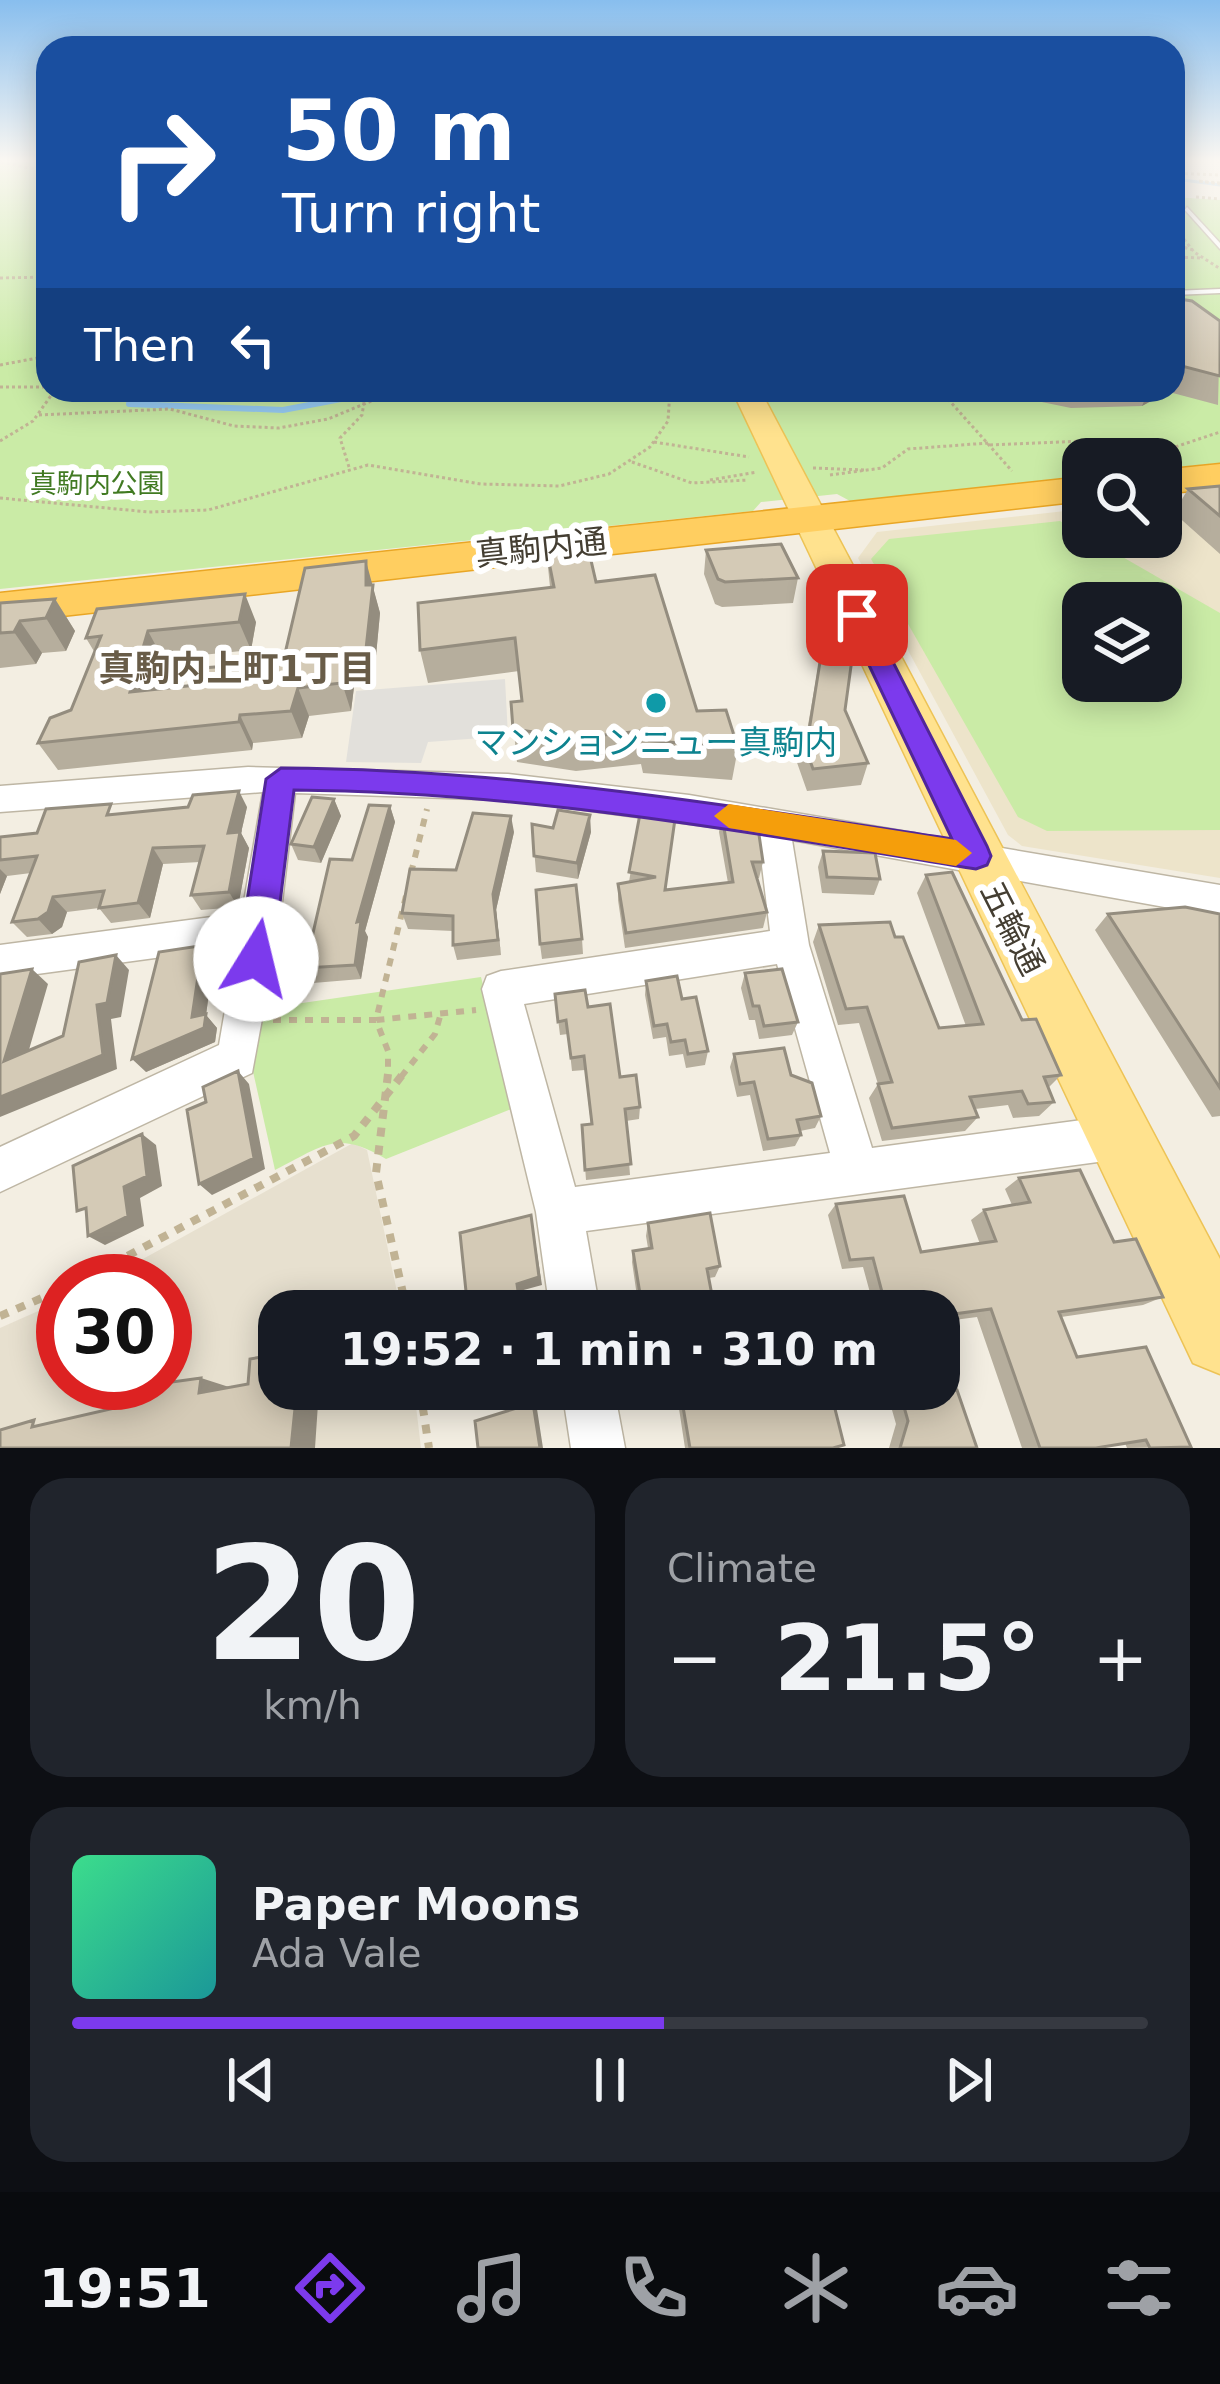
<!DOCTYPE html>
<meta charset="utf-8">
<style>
body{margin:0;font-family:"DejaVu Sans","Noto Sans JP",sans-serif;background:#20242c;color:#f1f3f6;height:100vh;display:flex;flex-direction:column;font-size:45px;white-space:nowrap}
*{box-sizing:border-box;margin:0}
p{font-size:39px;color:#9ea1a6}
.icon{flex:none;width:66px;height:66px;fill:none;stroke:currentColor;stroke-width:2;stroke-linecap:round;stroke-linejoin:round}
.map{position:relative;height:1448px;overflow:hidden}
.panel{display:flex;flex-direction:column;gap:30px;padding:30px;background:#0d0f14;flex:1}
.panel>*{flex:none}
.top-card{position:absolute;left:36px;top:36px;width:1149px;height:366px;border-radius:36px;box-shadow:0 6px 30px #0003;background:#1a4fa0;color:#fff;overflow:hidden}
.tools{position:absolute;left:1062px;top:438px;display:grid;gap:24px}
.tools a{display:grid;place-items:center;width:120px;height:120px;border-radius:24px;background:#171b24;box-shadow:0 6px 30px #0003;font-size:60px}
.speed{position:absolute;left:36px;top:1254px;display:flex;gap:24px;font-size:60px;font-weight:700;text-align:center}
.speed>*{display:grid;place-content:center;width:156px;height:156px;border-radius:50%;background:#171b24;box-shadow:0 6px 30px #0003;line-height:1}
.speed .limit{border:18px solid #d22;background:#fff;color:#111}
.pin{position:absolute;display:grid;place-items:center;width:102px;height:102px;color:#fff;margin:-51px;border-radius:24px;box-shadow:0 6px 18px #0006}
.me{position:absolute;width:132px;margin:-66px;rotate:9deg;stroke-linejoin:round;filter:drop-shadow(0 0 9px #0008)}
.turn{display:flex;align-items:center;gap:42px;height:252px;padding:0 48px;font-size:54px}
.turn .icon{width:156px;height:156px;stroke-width:2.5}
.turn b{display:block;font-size:84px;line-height:102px}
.then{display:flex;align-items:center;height:114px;padding:0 48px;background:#0003;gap:24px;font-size:45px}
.big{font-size:90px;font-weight:600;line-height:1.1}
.panel .card{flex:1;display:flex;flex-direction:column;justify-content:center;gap:18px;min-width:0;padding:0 42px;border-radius:36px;background:#20242c}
.panel .dial{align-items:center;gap:0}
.dial b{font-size:156px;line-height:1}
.song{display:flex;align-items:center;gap:36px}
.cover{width:144px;height:144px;border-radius:18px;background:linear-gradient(135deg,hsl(150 70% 55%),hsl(180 70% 35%))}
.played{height:12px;border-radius:6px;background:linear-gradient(90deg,#7c3aed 55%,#363941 55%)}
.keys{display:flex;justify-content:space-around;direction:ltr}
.heat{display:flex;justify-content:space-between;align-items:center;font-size:66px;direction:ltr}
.panel .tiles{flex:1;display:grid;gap:30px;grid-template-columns:1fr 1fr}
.card:last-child{grid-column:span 2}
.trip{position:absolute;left:258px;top:1290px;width:702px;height:120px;border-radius:36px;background:#171b24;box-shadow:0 6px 30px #0003;font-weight:600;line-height:120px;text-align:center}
.tabs{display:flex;height:192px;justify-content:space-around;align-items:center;background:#090b0e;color:#9ea1a6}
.tabs .icon{width:84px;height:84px}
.tabs .current{color:#7c3aed}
.tabs b{font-size:54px;color:#f1f3f6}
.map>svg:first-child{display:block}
</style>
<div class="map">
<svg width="1220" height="1448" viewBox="0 0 1220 1448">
<rect width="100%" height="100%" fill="#f3eee2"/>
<path fill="#e7e0cf" d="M353 1143 367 1150 401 1311H279V1389H414L421 1448H0V1328L63 1300V1383H165V1281H103Z"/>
<path fill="#ede4ca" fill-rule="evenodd" d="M1220 493V878L1022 846 1008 835 858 558 877 532 1083 509V537H1161V500ZM1083 603H1161V681H1083Z"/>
<path fill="#caeba6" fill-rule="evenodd" d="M0 162H48V390H1173V197L1220 200V463L1161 469V459H1083V477L850 501 837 494 761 502 753 511 0 589Z
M1060 521 1220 613V830L1047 831 1018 817 871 559 889 539ZM1083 603H1161V681H1083Z
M481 977 514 1108 386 1159C336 1129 323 1146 275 1170L252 1067 261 1009Z"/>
<path fill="#e2e0db" d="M505 679 508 736 428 742 421 763 346 762 356 691Z"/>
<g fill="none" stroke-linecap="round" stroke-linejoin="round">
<path stroke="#98cdf6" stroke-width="3" d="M1173 173 1176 179 1220 185"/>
<path stroke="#98cdf6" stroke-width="4.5" d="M353 398 375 390"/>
<path stroke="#98cdf6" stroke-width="6" d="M129 404 283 410 362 395"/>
<defs>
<path id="lane" d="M1187 207 1220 243V249L1185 210Z
M1220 289V293L1173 295V291Z"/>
<path id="street" d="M248 767 508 774 689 795 1220 885V917L792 840 809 945 872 1148 1120 1115 1135 1122 1142 1137 1135 1152 1120 1159 586 1231 600 1311H550L536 1212 482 989 487 976 501 971 770 931 758 833 508 800 295 793 279 927 252 1073 0 1192V1147L219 1045 236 947 0 979V945L242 913 263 792 0 812V786ZM777 964 830 1153 575 1187 524 1004Z
M562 1389H614L625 1448H571Z"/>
<path id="primary" d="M732 390H760L1220 1259V1374L1193 1363Z"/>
<path id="highway" d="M1220 464V488L1161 494V470Z
M1083 477V501L0 623V593Z"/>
</defs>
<use href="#lane" stroke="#beb6a4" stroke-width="3"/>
<use href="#street" stroke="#beb6a4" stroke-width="3"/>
<use href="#primary" stroke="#edc356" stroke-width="3"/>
<use href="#highway" stroke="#e9a625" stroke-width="3"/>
<path stroke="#c1b394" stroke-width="3" stroke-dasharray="3 3" stroke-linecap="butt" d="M1 162 48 172
M1173 173 1220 175
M1220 183 1198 181 1220 184
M1196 197 1220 199
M1173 225 1194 252 1219 268
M1173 244 1193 250
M1173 257 1203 258
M0 278 48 277
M0 365 48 356
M0 387H48
M68 390H140
M940 390 1012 471
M39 415 170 409 234 426 279 428 328 419 398 390
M0 441 33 421 55 390
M654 442 749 457
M990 445 1107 440 1175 447 1220 432
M632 462 692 483 748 480
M349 467 340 438 362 415 366 390
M813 468 865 470
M830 475 882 468 908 449 988 443
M710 480 757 472
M0 498 149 512 208 510 368 465 481 484 559 486 609 474 650 447 668 421 670 390"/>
<path stroke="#c1b394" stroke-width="6" stroke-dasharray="8 8" stroke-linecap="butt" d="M411 873 427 809
M406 896 376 1020 476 1010
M273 1020H376L388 1051V1077
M401 1077 435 1034 441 1013"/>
<path stroke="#c1b394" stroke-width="8" stroke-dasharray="9 9" stroke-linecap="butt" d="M388 1074 376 1173 407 1311
M80 1281 354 1136 403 1074
M0 1316 63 1289
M420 1389 429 1448"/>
<use href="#lane" fill="#fff" fill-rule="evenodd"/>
<use href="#street" fill="#fff" fill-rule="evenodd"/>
<use href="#primary" fill="#ffe28e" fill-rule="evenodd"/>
<use href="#highway" fill="#ffce60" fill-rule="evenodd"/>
</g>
<path fill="#b6ae9d" d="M1173 298 1220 321 1218 405 1169 392 1142 406 1071 408 997 393 990 390H1173Z
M1220 486V554L1174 513 1188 489Z
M546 547 596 582 697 711 738 748 732 780 643 773 641 764 576 771 517 762 511 702 522 701 519 671 428 683 420 650 550 587Z
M706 550 798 578 793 603 722 607 715 604 704 574Z
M372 585 380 613 374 677 355 679 351 711 309 716 302 738 253 743 252 750 58 770 38 743 71 710 95 653 86 638 97 609 256 622 251 650 163 659 155 689 196 685 283 662Z
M55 599 75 631 66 651 42 653 36 664 0 668V603Z
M830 599 845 710 868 763 861 785 807 791 794 754 800 732 807 731Z
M334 799 341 816 321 863 298 860 291 844Z
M390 806 395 822 365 931 368 937 361 979 313 983 305 968 352 860Z
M247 807 241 833 249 848 238 907 201 910 191 895 200 862 163 864 150 918 111 923 99 908 67 912 62 927 52 934 27 937 12 922 31 873 7 876 0 894V837L37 833 118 814Z
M640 814 666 890 728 883 719 832 722 816 763 862 759 878H757L767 912 763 928 625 948 618 900V884L629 882Z
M532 824 591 832 578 879 536 872Z
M514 832 496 910 501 955 457 960 453 945V931L408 929 402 913 456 870Z
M823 851 880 879 874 895 822 893 818 867Z
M926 875 1022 1020 1061 1075 1048 1088 1054 1102 1039 1116 1013 1118 1008 1105 975 1109 978 1117 965 1131 882 1141 869 1098 878 1084 859 1023 838 1025 813 942 819 925 895 937 939 1028 966 1026 917 893Z
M1108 914H1220V1116L1212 1117 1095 930Z
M582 939 583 954 542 959 540 944Z
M159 952 230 958 225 983 210 985 206 1015 217 1028 215 1042 146 1072Z
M745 973 798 1022 792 1035 759 1039 755 1020H749L741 988Z
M646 981 682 999 708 1051 705 1065 686 1068 683 1054 669 1056 666 1037 653 1039 645 995Z
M555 994 588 1007 620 1077 640 1107 639 1119 626 1121 630 1175 586 1180 582 1125H591L585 1070 572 1071 568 1034 560 1035Z
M734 1054 791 1075 821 1116 815 1128 800 1131 801 1135 795 1146 763 1151 750 1095 737 1097 730 1067Z
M1019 1178 1114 1242 1163 1297 1143 1305 1061 1317 1077 1357 1191 1447 1127 1448 1125 1443 1096 1448H1022L977 1317 939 1322V1311H875L863 1267 842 1269 828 1215 836 1204 921 1252 980 1244 971 1220 984 1210 1012 1205 1005 1189Z
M648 1223 720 1266 715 1277 709 1278 715 1311H654L653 1308 639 1310 632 1262 633 1251 648 1248 646 1236Z
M676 1389H830L835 1448H685Z
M886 1389H939L943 1393 977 1448H889L896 1424Z"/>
<path fill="#948d7f" d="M1182 366 1173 384V370Z
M1149 390H1170L1142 406Z
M366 561 380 613 374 677 366 649Z
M245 594 256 622 251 650 239 622Z
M55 599 75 631 66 651 46 618Z
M20 621 42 653 36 664 14 632Z
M148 631 163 659 147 720 130 692Z
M347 651 355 679 351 711 342 683Z
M298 688 309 716 302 738 291 711Z
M240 715 253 743 252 750 239 722Z
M239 791 247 807 241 833 249 848 238 907 229 892 228 833Z
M334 799 341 816 321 863 314 847Z
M390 806 395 822 365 931 368 937 361 979 355 965 357 922Z
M590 815 591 832 578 879 577 863Z
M511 816 514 832 496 910 501 955 493 894Z
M153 848 163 864 150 918 138 903Z
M0 869 7 876 0 894Z
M53 897 67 912 62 927 52 934 38 919Z
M219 943 230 958 225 983 215 968Z
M116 955 129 970 121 1017 111 1019 117 1069 0 1117V1097L97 1005Z
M32 969 48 984 22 1074 4 1061Z
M199 970 210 985 206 1015 217 1028 215 1042 146 1072 132 1059 192 1017Z
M238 1071 249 1084 265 1169 212 1195 199 1184Z
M142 1134 156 1145 162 1186 140 1198 144 1226 105 1245 88 1236 124 1187Z
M531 1215 542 1285 520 1291 523 1311H498L517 1284Z
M201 1378 229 1387 199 1393Z
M297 1389H319L315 1448H291Z
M533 1403 537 1409 543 1448H540Z"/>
<path fill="#d4cab6" stroke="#948d7f" stroke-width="3" d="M1173 298 1192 301 1220 321V376L1182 366 1173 370Z
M1220 486V516L1188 489Z
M587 543 596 582 655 575 697 711 726 710 738 748 645 740 643 731 574 738 513 729 511 702 522 701 515 638 420 650 418 603 554 587 546 547Z
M781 544 798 578 725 582 718 579 706 550Z
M366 561V585H373L366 649 347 651 342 683 298 688 291 711 240 715 239 722 38 743 50 718 71 710 101 636 86 638 97 609 245 594 239 622 148 631 130 692 196 685 202 668 283 662 305 568Z
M55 599 46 618 20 621 14 632 0 633V603Z
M830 599 847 636 855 637 845 710 868 763 813 769 800 732 809 731Z
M239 791 228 833 240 832 229 892 191 895 204 846 153 848 138 903 99 908 104 891 53 897 48 912 38 919 12 922 37 856 0 860V837L37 833 46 809 111 804 107 815 188 807 193 795Z
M312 797 334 799 314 847 291 844Z
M369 805 390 806 357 922 361 921 355 965 305 968 330 859 352 860Z
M558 810 590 815 577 863 534 856 532 824 553 828Z
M473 813 511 816 493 894 498 940 453 945V916L402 913 410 869 456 870Z
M640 814 675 819 665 890 733 882 722 816 757 821 763 862H752L767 912 626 933 618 884 656 877 629 872Z
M823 851 875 853 880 879 827 877Z
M952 872 1022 1020 1036 1019 1061 1075 1044 1077 1054 1102 1028 1104 1022 1091 970 1097 978 1117 892 1128 878 1084 892 1082 867 1007 846 1009 819 925 890 922 895 937H903L939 1028 983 1024 926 875Z
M576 885 582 939 540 944 536 890Z
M1185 907 1220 914V1088L1108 914Z
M219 943 215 968 199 970 192 1017 206 1014 204 1028 132 1059 159 952Z
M116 955 107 1003 97 1005 103 1055 0 1097V974L32 969 4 1061 63 1036 79 962Z
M782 969 798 1022 764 1026 759 1006H753L745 973Z
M677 976 682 999 696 997 708 1051 688 1054 685 1040 671 1042 667 1024 654 1026 646 981Z
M585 990 588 1007 610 1004 620 1077 636 1075 640 1107 625 1109 631 1164 585 1170 582 1125 592 1124 584 1056 571 1058 566 1020 558 1022 555 994Z
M784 1048 791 1075 812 1083 821 1116 797 1120 801 1135 768 1139 754 1082 740 1084 734 1054Z
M238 1071 254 1158 199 1184 187 1110 206 1102 203 1087Z
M142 1134 147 1176 124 1187 128 1216 88 1236 86 1208 77 1211 73 1166Z
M1080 1170 1114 1242 1136 1239 1163 1297 1059 1312 1077 1357 1146 1347 1191 1447 1150 1448 1146 1440 1096 1448H1040L991 1309 939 1316V1311H887L873 1258 850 1260 836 1204 904 1196 921 1252 996 1241 984 1210 1030 1202 1019 1178Z
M710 1213 720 1266 707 1269 715 1311H657L655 1298 641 1300 633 1251 652 1248 648 1223Z
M531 1215 539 1277 517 1284 520 1305 498 1311H468L460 1233Z
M279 1354V1389H297L291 1448H0V1430L34 1420 32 1427 128 1405 135 1387 201 1378 199 1393 248 1384 250 1359Z
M939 1380 943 1393 957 1390 977 1448H900L908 1421 899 1389H939Z
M680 1389H830L844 1445 833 1448H690Z
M533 1403 540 1448H478L475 1421Z"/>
<linearGradient id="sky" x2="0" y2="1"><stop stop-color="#88beee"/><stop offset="0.44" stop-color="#faf7f2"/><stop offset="1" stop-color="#faf7f2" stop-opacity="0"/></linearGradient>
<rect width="1220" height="365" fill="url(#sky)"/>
<path fill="#7c3aed" stroke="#51269a" stroke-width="3" d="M857 608 869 615 987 846 991 856 987 865 976 869C749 832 524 792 294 790L273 959 268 970 256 975 243 970 238 959 266 779 281 768C508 769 728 805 952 839L845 615Z"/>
<path fill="#f59e0b" d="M729 804 956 840 972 853 956 866 729 828 714 816Z"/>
<circle fill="#0f9aa8" stroke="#fff" stroke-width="4.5" cx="656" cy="703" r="12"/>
<g text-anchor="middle" stroke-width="12" stroke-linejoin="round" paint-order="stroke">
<g font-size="27" fill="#417a22" stroke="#fff">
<text x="97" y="493">真駒内公園</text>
</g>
<g font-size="33" fill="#443e32" stroke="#fff">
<text transform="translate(541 547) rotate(-6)" y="12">真駒内通</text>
<text transform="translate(1013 928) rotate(63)" y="12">五輪通</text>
</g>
<g font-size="33" fill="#0d838f" stroke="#fff">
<text x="656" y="754">マンションニュー真駒内</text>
</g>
<g font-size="36" font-weight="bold" fill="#685c48" stroke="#fff">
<text x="237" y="681">真駒内上町1丁目</text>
</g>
</g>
</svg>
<div class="tools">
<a><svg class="icon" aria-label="search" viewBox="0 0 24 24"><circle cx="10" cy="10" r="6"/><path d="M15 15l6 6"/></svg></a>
<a><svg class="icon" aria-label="layers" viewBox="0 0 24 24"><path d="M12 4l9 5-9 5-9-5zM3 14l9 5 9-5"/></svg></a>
</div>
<div class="speed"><div class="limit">30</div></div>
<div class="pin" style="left:857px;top:615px;background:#d93025"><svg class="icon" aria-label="arrive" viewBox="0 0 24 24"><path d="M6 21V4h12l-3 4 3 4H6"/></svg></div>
<svg class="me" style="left:256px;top:959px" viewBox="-20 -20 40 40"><circle r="19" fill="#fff"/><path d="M0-13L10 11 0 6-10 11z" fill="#7c3aed"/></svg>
<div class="trip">19:52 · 1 min · 310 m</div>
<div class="top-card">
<div class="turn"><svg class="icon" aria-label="right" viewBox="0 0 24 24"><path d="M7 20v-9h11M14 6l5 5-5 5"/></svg><div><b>50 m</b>Turn right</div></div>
<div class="then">Then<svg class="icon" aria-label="left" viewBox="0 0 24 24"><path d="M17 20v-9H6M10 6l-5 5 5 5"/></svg></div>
</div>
</div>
<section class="panel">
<div class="tiles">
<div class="card dial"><b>20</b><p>km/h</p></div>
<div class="card"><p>Climate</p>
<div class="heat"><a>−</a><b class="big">21.5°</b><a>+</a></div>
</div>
<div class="card">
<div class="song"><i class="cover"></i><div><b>Paper Moons</b><p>Ada Vale</p></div></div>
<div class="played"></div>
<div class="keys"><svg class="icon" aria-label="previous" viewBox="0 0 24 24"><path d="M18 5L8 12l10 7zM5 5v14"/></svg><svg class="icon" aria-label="pause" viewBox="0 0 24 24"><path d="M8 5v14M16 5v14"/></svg><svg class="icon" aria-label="next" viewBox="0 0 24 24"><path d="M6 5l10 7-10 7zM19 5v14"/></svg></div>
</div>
</div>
</section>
<nav class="tabs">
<b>19:51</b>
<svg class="icon current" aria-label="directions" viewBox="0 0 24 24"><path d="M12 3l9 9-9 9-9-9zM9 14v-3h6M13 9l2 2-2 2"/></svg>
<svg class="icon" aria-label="music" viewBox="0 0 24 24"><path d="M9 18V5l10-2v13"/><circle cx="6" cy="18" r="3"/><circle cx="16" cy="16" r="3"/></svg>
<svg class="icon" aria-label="phone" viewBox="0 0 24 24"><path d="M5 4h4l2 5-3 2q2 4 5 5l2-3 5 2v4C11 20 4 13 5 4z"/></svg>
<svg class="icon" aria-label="climate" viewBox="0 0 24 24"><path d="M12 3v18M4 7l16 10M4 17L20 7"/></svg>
<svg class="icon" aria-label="car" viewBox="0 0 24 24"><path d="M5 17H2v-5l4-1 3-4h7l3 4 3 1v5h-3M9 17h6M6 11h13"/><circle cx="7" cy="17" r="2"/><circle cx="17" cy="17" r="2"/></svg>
<svg class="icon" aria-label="filters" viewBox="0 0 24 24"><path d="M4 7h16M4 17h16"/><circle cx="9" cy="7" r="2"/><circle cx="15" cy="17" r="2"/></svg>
</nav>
